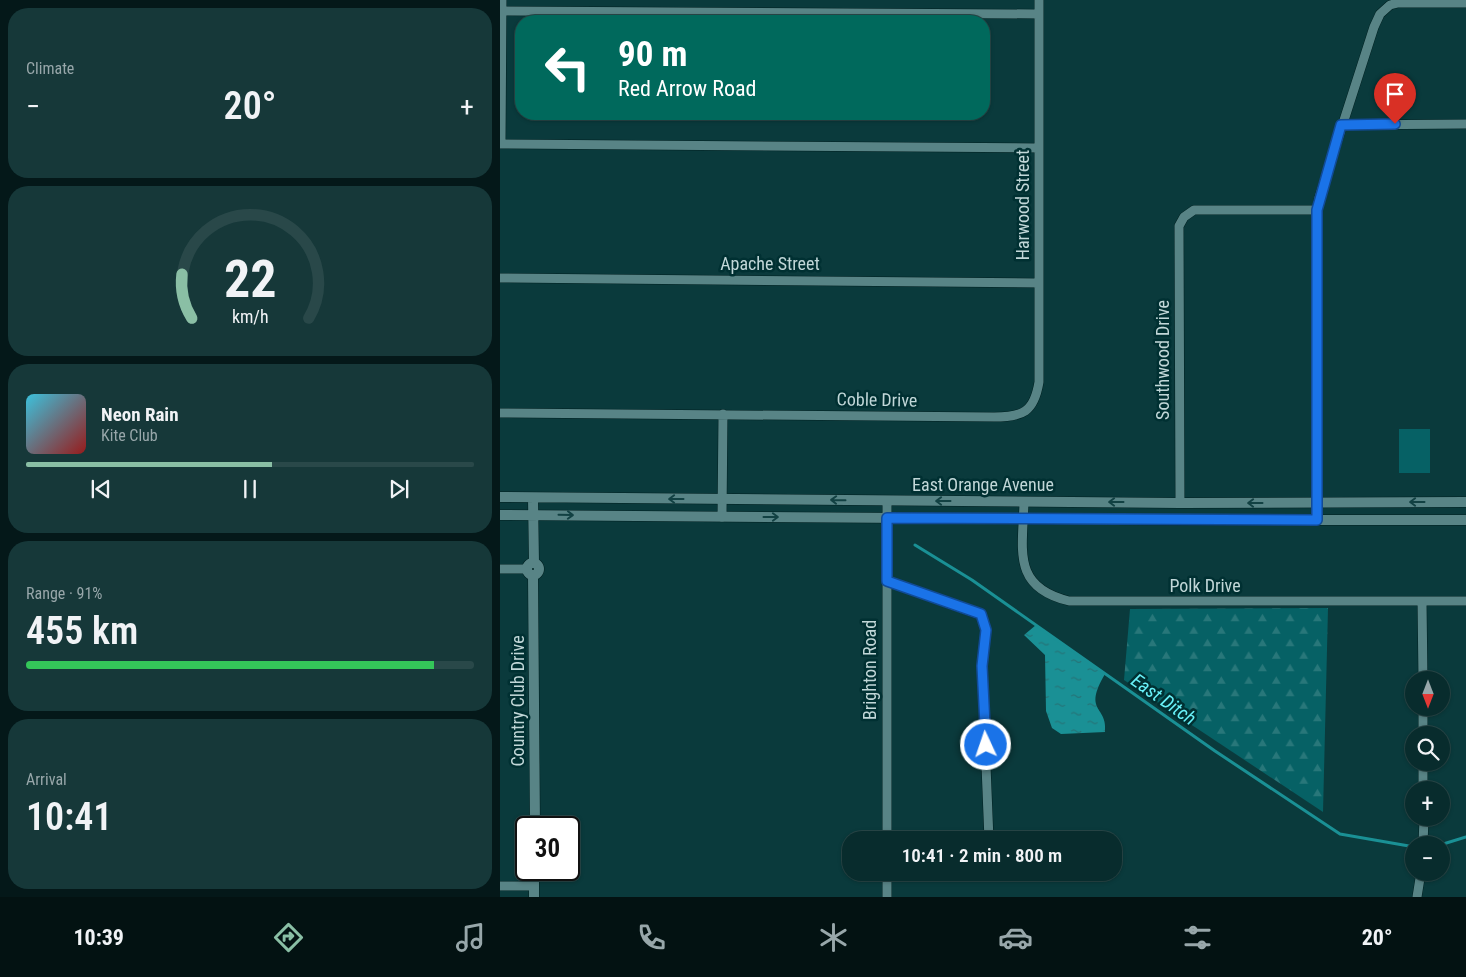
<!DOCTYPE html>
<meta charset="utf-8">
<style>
body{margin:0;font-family:"Roboto Condensed",sans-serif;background:#163839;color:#f1f3f6;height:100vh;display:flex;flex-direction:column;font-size:19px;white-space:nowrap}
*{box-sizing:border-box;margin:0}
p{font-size:16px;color:#98a7aa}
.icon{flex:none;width:28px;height:28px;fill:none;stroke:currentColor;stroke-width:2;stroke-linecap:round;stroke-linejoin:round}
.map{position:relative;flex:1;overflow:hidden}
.details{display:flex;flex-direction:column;gap:8px;padding:8px;background:#041819;width:500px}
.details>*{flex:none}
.guide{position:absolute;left:15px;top:15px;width:475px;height:105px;border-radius:20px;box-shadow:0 1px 4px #0004,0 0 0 1px #294849;background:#00695c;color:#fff;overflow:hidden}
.needle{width:32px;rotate:180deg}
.controls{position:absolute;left:905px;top:671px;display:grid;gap:10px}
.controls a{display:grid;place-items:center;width:45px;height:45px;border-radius:50%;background:#082c2d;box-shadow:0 1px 4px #0004,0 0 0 1px #294849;font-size:25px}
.speed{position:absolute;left:15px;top:816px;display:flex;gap:10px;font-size:25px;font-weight:700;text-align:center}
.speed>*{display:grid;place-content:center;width:65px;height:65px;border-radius:50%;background:#082c2d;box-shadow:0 1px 4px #0004,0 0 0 1px #294849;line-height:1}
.speed .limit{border:2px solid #111;border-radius:8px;background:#fff;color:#111}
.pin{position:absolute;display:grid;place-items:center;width:42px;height:42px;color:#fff;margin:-51px -21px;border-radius:50% 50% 50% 0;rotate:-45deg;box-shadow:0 0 5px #0007}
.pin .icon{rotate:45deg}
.me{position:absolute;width:55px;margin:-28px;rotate:357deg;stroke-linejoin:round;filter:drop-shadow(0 0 4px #0008)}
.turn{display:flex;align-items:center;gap:18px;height:105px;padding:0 20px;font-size:22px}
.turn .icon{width:65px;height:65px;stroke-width:2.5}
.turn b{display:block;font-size:35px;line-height:42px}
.big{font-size:38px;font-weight:600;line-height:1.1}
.details .card{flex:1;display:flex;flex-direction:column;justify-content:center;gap:8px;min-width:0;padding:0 18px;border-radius:20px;background:#163839}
.details .dial{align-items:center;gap:0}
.dial svg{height:130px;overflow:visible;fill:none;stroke:#294849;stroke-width:7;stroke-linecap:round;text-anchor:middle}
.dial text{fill:#f1f3f6;stroke:none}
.song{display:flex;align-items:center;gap:15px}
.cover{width:60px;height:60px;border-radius:8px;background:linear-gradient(135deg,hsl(190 70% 55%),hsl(0 70% 35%))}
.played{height:5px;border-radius:2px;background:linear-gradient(90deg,#8abfa5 55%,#294849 55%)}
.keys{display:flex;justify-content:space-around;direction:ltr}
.heat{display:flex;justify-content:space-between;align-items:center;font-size:28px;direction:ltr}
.charge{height:8px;border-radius:4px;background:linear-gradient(90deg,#34c759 91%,#294849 0)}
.trip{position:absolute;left:342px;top:831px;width:280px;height:50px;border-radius:20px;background:#082c2d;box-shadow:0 1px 4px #0004,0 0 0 1px #294849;font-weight:600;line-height:50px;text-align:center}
.dock{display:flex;height:80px;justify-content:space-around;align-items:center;background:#031212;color:#98a7aa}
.dock .icon{width:35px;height:35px}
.dock .current{color:#8abfa5}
.dock b{font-size:22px;color:#f1f3f6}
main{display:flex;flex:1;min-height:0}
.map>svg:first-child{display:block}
</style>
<main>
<section class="details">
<div class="card"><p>Climate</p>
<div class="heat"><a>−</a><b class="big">20°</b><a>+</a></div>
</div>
<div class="card dial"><svg viewBox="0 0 100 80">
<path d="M14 69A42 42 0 1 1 86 69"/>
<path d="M14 69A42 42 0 0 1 8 42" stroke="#8abfa5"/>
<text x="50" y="56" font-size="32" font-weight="700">22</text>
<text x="50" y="72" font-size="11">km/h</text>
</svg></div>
<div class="card">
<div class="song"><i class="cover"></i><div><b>Neon Rain</b><p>Kite Club</p></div></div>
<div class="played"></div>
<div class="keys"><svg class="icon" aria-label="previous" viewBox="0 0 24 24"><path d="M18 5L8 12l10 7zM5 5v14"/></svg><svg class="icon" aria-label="pause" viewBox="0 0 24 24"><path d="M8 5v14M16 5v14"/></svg><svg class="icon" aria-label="next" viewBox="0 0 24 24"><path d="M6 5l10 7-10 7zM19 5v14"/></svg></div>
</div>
<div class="card"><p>Range · 91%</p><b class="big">455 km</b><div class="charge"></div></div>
<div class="card"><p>Arrival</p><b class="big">10:41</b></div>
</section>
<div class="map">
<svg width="966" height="897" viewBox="0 0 966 897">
<defs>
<pattern id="forest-firs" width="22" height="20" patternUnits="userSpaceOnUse" patternTransform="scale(1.25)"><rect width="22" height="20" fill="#066165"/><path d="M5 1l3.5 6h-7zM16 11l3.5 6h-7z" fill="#28777a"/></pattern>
<pattern id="water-ripples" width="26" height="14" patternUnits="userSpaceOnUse" patternTransform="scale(1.25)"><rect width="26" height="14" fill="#1a9095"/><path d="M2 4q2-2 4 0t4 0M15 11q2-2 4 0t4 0" fill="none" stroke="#257478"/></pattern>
</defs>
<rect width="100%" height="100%" fill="#0a3a3c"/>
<path fill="url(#forest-firs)" d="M828 608 823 812 624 680 630 609Z"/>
<path fill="#066165" d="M899 429H930V473H899Z"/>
<path fill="url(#water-ripples)" d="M536 625 605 674C582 713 608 705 605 732L561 734 552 728 546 711 545 655 524 635Z"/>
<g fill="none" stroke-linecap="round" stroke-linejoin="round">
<path stroke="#1a9095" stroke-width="3" d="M415 545 472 580 715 751 840 834 909 846
M940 845 966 837"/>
<defs>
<path id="minor" d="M0 11 539 14
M841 125 966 124
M0 144 539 148
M1 144 2 0
M0 278 539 283
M0 413 494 417C523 417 534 412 539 382V0
M524 502C523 549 511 587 569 601H966
M680 503 679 226 684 217 694 210H817
M222 517 223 414
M817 520V210L819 198 874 27 880 14 890 5 898 3H966
M0 569H27
M387 581 481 615 486 629 482 666 489 840
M922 601 923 680
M923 708V735
M923 762V790
M387 840V501
M923 845 924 818
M387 872V897
M0 886H34
M917 897 921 872"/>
<path id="tertiary" d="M0 497 680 503 966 502
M33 498 34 562
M0 515 682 520H966
M27 569a6 6 0 1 1 12 0a6 6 0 1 1-12 0Z
M33 575 35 828
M34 897V870"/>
</defs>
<use href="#minor" stroke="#002021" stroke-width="10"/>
<use href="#tertiary" stroke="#002021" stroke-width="11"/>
<use href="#minor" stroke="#588486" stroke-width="9"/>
<use href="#tertiary" stroke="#588486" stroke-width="10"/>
</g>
<defs><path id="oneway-shaft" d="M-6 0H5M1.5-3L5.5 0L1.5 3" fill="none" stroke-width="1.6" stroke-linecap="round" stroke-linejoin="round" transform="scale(1.25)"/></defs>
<g stroke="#124143">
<use href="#oneway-shaft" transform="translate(176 499) rotate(-180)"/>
<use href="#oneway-shaft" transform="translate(338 500) rotate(-179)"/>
<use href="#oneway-shaft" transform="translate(443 501) rotate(-180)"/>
<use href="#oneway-shaft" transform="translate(616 502) rotate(-180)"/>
<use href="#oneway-shaft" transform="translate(917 502) rotate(180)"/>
<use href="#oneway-shaft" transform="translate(755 503) rotate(180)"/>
<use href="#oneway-shaft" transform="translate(66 515) rotate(1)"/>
<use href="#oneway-shaft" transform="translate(271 517)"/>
</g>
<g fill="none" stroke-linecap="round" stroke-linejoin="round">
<defs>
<path id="route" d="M486 745 482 666 486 630 481 614 387 581V518L817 520V210L841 125 895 124"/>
</defs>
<use href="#route" stroke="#114b97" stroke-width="12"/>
<use href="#route" stroke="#1a73e8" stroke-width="9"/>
</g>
<g text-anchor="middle" stroke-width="5" stroke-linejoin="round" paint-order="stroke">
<g font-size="18" fill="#c1d7d8" stroke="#003032">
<text transform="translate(523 205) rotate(-90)" y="6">Harwood Street</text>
<text x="270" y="270">Apache Street</text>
<text transform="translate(663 360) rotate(-90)" y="6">Southwood Drive</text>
<text transform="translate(377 400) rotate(1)" y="6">Coble Drive</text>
<text x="483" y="491">East Orange Avenue</text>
<text x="705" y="592">Polk Drive</text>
<text transform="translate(370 670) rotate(-90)" y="6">Brighton Road</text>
<text transform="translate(18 701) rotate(-90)" y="6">Country Club Drive</text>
</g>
<g font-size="19" font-style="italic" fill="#68f2f9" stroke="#003032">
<text transform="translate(664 699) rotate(35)" y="7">East Ditch</text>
</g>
</g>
</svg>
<div class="controls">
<a><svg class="needle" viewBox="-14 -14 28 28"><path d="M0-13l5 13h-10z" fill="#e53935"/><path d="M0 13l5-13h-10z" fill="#98a7aa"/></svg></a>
<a><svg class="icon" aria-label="search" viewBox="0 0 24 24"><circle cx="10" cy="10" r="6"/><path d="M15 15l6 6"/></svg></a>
<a>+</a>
<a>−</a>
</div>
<div class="speed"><div class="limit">30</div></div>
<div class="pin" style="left:895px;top:124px;background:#d93025"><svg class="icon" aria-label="arrive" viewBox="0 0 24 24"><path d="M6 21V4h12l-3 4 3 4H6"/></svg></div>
<svg class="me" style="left:486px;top:745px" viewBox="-20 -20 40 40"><circle r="17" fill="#1a73e8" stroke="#fff" stroke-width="3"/><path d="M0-11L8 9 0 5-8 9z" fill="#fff"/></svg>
<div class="trip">10:41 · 2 min · 800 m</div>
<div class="guide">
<div class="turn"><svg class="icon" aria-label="left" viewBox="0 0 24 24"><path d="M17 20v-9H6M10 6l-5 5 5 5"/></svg><div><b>90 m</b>Red Arrow Road</div></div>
</div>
</div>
</main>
<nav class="dock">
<b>10:39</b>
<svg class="icon current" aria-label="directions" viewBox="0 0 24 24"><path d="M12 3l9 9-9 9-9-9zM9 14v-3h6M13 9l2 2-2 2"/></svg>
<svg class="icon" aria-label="music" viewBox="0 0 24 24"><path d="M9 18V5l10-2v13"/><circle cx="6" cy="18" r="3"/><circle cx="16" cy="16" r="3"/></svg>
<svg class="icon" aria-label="phone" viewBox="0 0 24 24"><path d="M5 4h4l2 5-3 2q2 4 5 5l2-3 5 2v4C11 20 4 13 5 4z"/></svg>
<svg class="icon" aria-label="climate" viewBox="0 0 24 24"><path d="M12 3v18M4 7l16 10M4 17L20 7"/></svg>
<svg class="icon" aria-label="car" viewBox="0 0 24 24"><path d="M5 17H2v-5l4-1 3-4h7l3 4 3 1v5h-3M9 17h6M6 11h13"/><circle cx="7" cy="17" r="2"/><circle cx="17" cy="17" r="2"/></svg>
<svg class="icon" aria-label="filters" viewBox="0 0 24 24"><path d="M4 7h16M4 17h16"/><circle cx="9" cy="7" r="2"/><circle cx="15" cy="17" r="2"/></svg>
<b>20°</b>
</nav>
